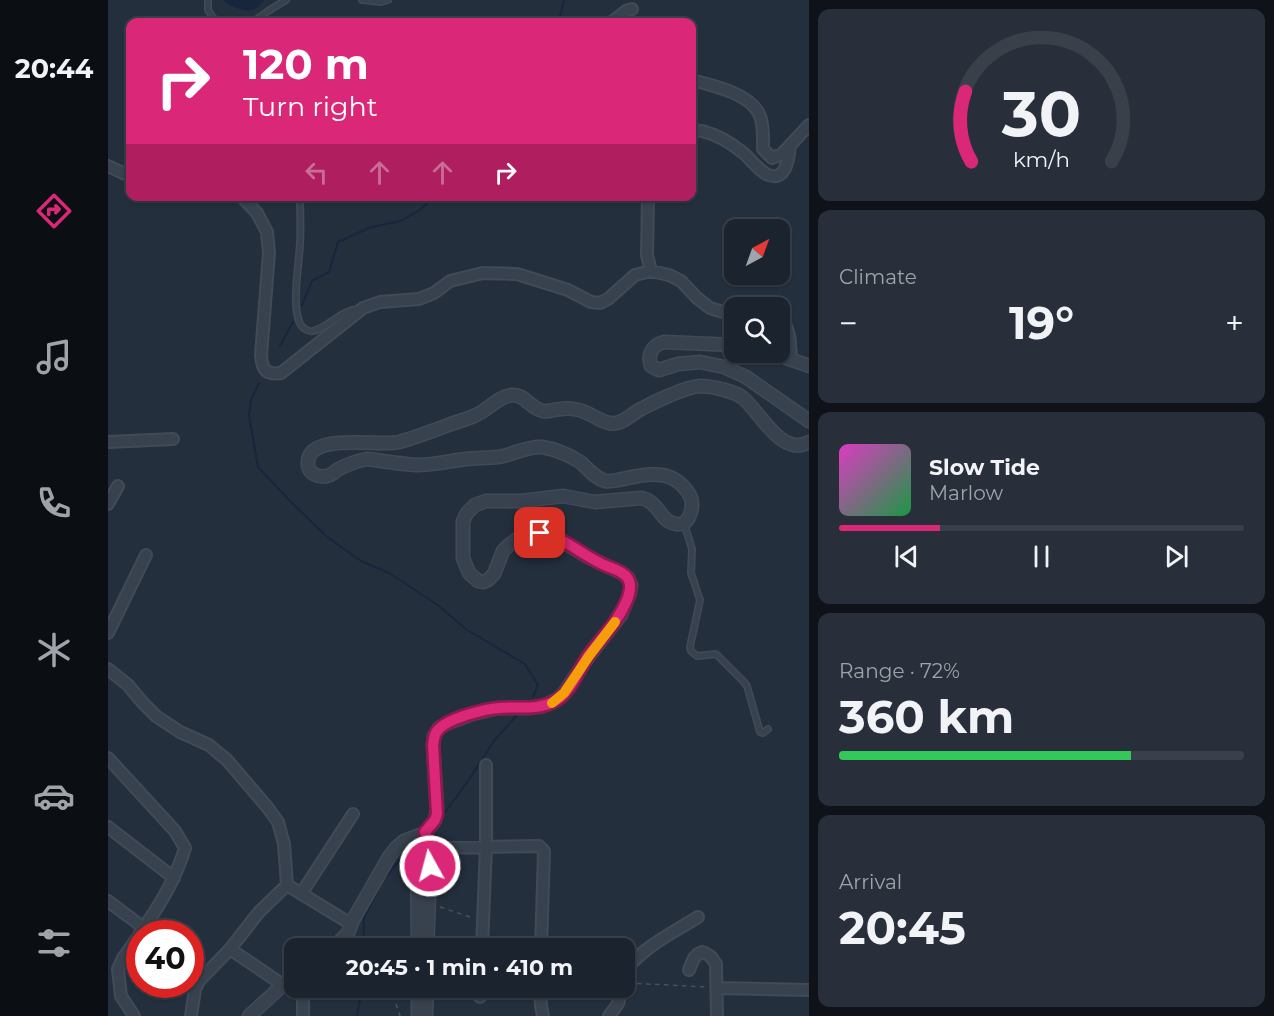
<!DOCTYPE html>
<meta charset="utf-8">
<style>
body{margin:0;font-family:Montserrat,sans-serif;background:#282f3a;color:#f1f3f6;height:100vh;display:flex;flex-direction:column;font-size:22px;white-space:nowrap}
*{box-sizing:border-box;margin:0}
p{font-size:20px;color:#a0a4aa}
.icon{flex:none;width:33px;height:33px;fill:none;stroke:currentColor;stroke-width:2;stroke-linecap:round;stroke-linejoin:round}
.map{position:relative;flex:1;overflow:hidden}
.drawer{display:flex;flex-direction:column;gap:9px;padding:9px;background:#0f1319;width:465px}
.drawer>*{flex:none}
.guide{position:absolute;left:18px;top:18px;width:570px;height:183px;border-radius:12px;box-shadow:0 2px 4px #0004,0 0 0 2px #39404a;background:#db2777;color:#fff;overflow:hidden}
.needle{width:39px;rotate:41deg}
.fabs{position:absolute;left:616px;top:219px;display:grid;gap:12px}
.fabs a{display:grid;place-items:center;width:66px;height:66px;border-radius:12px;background:#1b232e;box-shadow:0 2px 4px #0004,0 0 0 2px #39404a;font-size:30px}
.speed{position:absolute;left:18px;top:920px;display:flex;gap:12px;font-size:30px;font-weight:700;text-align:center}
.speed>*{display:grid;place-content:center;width:78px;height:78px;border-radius:50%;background:#1b232e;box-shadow:0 2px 4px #0004,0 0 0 2px #39404a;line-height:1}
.speed .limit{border:9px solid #d22;background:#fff;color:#111}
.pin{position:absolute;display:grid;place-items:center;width:51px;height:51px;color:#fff;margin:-26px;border-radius:12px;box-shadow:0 3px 9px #0006}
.me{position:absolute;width:66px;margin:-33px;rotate:353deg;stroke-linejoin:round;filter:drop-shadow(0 0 4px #0008)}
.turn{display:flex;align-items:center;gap:21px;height:126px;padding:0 18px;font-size:27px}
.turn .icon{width:78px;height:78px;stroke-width:2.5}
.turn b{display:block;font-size:42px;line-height:51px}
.lanes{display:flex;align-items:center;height:57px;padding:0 18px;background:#0003;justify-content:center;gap:30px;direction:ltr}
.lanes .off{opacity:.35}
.big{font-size:45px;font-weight:700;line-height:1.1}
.drawer .widget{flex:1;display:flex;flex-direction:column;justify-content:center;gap:9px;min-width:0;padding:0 21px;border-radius:12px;background:#282f3a}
.drawer .dial{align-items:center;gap:0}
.dial svg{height:156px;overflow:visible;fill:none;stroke:#39404a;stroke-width:7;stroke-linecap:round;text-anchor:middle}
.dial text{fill:#f1f3f6;stroke:none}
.song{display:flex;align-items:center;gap:18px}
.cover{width:72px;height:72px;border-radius:9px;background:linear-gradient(135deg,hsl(310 70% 55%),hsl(140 70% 35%))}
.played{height:6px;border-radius:3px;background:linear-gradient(90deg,#db2777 25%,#39404a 25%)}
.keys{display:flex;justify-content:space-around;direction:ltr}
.heat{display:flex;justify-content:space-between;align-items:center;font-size:33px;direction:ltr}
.charge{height:9px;border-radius:4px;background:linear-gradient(90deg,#34c759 72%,#39404a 0)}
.trip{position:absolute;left:176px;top:938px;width:351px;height:60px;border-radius:12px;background:#1b232e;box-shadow:0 2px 4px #0004,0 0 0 2px #39404a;font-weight:700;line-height:60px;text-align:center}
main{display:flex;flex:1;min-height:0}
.dock{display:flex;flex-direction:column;width:108px;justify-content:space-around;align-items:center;background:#0b0e12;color:#a0a4aa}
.dock .icon{width:42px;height:42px}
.dock .selected{color:#db2777}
.dock b{font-size:27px;color:#f1f3f6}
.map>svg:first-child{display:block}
</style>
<main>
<nav class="dock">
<b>20:44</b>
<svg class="icon selected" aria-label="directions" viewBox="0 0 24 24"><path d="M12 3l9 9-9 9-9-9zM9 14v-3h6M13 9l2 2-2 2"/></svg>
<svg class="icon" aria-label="music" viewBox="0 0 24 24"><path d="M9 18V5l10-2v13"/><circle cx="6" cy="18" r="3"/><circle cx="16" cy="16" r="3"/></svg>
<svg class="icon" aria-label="phone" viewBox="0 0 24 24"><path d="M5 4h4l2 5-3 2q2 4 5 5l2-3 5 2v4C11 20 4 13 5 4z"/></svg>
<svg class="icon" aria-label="climate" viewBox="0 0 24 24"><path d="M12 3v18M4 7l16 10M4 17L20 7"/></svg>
<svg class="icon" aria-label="car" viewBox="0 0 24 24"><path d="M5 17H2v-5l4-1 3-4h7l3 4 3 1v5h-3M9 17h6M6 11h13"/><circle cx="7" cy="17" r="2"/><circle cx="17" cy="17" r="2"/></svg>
<svg class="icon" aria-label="filters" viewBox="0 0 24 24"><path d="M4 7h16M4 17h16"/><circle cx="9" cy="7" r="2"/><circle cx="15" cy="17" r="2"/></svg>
</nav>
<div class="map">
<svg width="701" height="1016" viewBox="0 0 701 1016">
<rect width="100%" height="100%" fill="#242f3e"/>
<path fill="#17263c" d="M115 0H156C153 4 149 9 144 10 135 12 121 6 115 0Z"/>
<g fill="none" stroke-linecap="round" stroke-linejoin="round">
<path stroke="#17263c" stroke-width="2" d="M448 22 452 16 456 0
M194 305 204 281 221 272 230 242 263 227 293 221 312 210 327 196
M172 346 185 322
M151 383 143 400 141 415 150 467 182 501 218 536 253 561 281 573 331 606 359 630 417 664 430 685 425 697
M337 812 358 784 386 741 409 715
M255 948 256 918 275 880 298 853
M249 1016 254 987"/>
<defs>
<path id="service" d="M100 0V10L108 22
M254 0 273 2 280 0
M145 22 160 11 178 0
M192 196C192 212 193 227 192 243 191 264 184 302 191 321 193 327 199 332 205 331 220 328 232 311 250 309
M576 523 584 549 583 573 592 600 582 647 583 651 589 656 608 654 636 682 639 686 652 732 655 733 660 729"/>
<path id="minor" d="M504 22 518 11 524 9
M584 80C604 85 644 94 652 116 656 126 655 139 655 149L664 158 674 154 701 125
M584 130C588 131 593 130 597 132 610 135 624 144 634 152 642 158 649 169 658 174 678 184 681 158 682 145
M0 166 17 174 22 175
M133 196 149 213 159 232 161 253 153 355C154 370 158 375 173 373L255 308 272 302 311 299 326 293 342 281 375 273 409 274 460 290 483 302 492 303 500 299 527 275 543 271 561 275 573 281 589 298 602 308 615 312H627
M540 196 539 255 543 271
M672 318C683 328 682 345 683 360
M0 442 65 439
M0 504 10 486
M0 633 38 555
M0 669 20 685 34 702 48 716 72 732 101 745 108 751 119 760 160 808 170 822 176 844 179 885
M0 758 67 831 77 848C68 879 51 907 32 933
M0 827 66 878
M323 848 431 846 436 851 433 948
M179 885 243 924
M193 894 245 814
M0 901 36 928
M374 948 378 846V765
M122 949 175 985
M581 970 586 958 590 954 594 952C602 954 604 958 608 964L609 1016
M516 972C536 946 563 934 590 917
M195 987V1016
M432 987 433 1006 435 1016
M609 988 701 990
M372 997V987
M26 1016 13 996 10 969 15 958 32 934
M83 1016 87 989 91 981 122 949 151 912 179 885
M501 1016C510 1004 514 1002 510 987"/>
<path id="tertiary" d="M627 345 556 342C544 345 539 355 543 366L551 370 570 364 592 362 616 367 638 377 701 421
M661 352 701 366
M317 833 323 848 319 948
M225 948 240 933 245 920 281 857 288 848 296 841 317 833 327 820 329 809 325 745 326 736 331 728 340 723 364 714 390 708H421L435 706 450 699 456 693 481 656 513 615 522 593 523 585 520 578 514 573 482 558 445 536 432 533 420 534 409 539 401 545 395 551 386 574 380 580 375 582 370 581 361 573 355 558V521L359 513 367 505 378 501H414L455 496 487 502 533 498C551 501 552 522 568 524 581 527 586 508 583 498 580 490 572 482 564 478 550 471 530 476 515 479 509 480 503 482 497 481 486 478 480 468 472 462 461 455 447 449 434 447 418 446 405 455 390 457 379 458 369 458 358 459 342 461 325 465 309 465 292 464 275 461 259 459 249 461 238 465 229 470 227 472 224 474 222 475 212 479 198 474 200 461 203 432 271 447 291 442 309 437 325 431 343 424 351 421 360 419 368 415 380 410 391 396 404 395 417 394 423 409 435 411 441 412 447 409 453 409 459 408 466 409 471 410 484 413 496 426 509 423 518 421 525 413 533 409 546 402 577 387 592 386 602 386 627 391 635 398 652 412 674 458 701 442
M310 948 309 848 317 833
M310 987V1016
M141 1016 175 985 186 977
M318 1016 319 987"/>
</defs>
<use href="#service" stroke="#414a57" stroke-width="8"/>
<use href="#minor" stroke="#414a57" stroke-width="14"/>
<use href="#tertiary" stroke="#414a57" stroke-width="15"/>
<path stroke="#3f5557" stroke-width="1.5" stroke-dasharray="4.5 4.5" stroke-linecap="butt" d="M332 907 365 918
M243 943 251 948
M520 983 599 987
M282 987 292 1016"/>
<use href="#service" stroke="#38414e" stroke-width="5"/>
<use href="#minor" stroke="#38414e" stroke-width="10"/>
<use href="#tertiary" stroke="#38414e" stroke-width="12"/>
</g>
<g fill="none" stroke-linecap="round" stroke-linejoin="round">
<defs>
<path id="route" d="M322 866 323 848 317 832 327 820 329 814 325 745C326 739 326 733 331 729 341 718 377 709 391 708 409 706 427 711 445 702 462 694 470 671 480 656 494 637 510 622 519 600 527 580 519 573 501 567 480 559 464 544 445 536 441 534 436 534 432 533"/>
</defs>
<use href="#route" stroke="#8e194d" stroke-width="15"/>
<use href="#route" stroke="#db2777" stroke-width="10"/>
<path stroke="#f59e0b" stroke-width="10" d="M444 703 456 693 481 656 507 622"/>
</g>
</svg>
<div class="fabs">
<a><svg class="needle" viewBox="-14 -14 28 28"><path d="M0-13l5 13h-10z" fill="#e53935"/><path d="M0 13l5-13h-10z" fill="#a0a4aa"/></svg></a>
<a><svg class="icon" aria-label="search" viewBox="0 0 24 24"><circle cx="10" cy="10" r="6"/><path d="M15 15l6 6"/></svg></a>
</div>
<div class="speed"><div class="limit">40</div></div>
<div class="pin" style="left:432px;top:533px;background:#d93025"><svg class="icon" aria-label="arrive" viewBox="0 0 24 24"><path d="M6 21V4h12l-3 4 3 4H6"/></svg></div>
<svg class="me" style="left:322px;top:866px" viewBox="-20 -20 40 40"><circle r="17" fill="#db2777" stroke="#fff" stroke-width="3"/><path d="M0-11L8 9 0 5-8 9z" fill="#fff"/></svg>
<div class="trip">20:45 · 1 min · 410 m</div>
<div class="guide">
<div class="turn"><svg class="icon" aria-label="right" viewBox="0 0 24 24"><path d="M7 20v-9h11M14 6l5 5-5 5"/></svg><div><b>120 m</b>Turn right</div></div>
<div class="lanes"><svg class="icon off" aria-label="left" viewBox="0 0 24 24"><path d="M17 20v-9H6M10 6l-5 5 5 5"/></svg><svg class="icon off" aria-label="ahead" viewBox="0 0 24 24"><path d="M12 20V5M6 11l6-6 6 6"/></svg><svg class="icon off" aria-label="ahead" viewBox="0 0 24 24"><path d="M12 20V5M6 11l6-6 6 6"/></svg><svg class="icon" aria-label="right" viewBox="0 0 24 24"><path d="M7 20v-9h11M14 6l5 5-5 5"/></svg></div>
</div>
</div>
<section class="drawer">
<div class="widget dial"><svg viewBox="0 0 100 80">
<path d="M14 69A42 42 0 1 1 86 69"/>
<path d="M14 69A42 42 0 0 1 11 33" stroke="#db2777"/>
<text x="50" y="56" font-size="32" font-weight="700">30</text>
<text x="50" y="72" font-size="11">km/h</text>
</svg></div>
<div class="widget"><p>Climate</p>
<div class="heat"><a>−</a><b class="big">19°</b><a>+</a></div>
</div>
<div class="widget">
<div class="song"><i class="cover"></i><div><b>Slow Tide</b><p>Marlow</p></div></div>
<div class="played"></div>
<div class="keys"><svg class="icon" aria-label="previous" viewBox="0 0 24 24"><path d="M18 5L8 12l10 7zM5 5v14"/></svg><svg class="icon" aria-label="pause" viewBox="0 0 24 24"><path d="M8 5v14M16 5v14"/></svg><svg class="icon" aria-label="next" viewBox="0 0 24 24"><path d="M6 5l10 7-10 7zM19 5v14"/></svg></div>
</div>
<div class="widget"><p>Range · 72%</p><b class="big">360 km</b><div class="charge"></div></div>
<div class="widget"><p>Arrival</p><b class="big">20:45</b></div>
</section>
</main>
